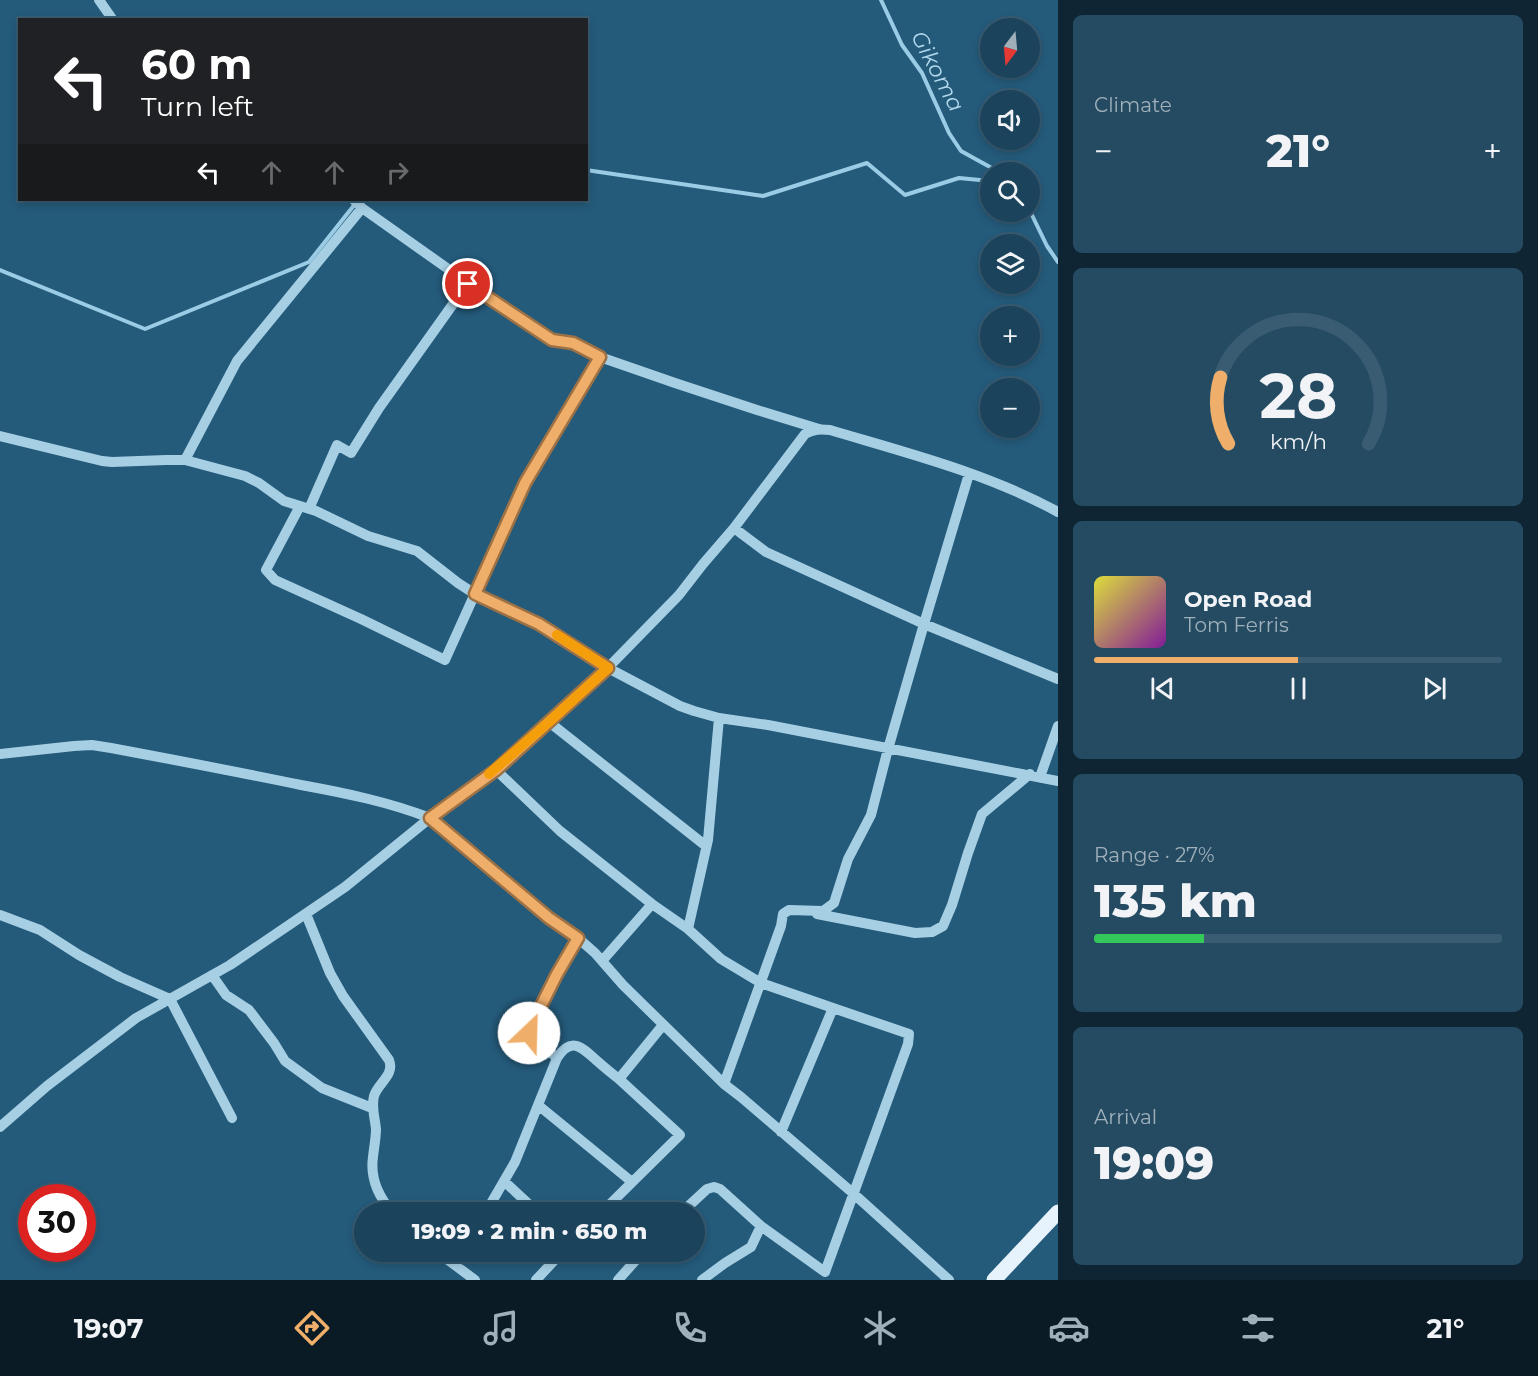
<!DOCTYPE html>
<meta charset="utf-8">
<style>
body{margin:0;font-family:Montserrat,sans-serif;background:#244b62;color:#f1f3f6;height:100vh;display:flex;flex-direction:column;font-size:22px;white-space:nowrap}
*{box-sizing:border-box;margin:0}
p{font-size:20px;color:#a0b0bb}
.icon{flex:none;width:33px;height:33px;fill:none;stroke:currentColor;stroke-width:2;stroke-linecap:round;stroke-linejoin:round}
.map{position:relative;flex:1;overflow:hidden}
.side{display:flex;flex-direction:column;gap:15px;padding:15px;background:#0f2533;width:480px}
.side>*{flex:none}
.top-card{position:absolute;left:18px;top:18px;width:570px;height:183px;border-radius:0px;box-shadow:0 3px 9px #0003,0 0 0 2px #395c72;background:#202124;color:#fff;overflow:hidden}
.needle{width:39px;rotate:196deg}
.buttons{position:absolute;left:980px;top:18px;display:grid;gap:12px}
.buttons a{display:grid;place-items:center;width:60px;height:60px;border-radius:50%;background:#1b445c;box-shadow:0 3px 9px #0003,0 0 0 2px #395c72;font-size:30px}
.speed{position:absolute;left:18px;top:1184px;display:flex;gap:12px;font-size:30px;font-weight:700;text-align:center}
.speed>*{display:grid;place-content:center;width:78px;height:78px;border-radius:50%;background:#1b445c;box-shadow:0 3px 9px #0003,0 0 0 2px #395c72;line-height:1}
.speed .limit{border:9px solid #d22;background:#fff;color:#111}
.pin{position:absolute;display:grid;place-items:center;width:51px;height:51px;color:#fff;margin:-26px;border:3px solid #fff;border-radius:50%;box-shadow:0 2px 6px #0007}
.me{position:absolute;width:66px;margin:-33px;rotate:24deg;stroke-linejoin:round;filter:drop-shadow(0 0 4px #0008)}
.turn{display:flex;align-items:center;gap:21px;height:126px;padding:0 24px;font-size:27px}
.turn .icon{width:78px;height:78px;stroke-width:2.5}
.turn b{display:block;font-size:42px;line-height:51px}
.lanes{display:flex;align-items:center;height:57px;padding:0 24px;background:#0003;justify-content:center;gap:30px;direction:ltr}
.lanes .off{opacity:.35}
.big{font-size:45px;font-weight:800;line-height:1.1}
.side .tile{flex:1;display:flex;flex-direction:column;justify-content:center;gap:9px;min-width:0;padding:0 21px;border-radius:9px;background:#244b62}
.side .dial{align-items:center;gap:0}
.dial svg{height:156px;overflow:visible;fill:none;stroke:#395c72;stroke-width:7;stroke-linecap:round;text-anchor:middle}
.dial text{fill:#f1f3f6;stroke:none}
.song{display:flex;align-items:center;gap:18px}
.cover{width:72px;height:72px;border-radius:9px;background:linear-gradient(135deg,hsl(60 70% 55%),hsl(290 70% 35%))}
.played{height:6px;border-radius:3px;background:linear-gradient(90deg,#efae6a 50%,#395c72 50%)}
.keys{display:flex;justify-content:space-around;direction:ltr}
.heat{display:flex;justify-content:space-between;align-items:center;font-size:33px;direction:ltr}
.charge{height:9px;border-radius:4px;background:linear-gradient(90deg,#34c759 27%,#395c72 0)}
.trip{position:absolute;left:354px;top:1202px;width:351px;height:60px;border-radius:30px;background:#1b445c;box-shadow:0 3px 9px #0003,0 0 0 2px #395c72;font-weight:800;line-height:60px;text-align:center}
.menu{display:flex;height:96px;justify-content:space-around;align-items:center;background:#0b1b25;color:#a0b0bb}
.menu .icon{width:42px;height:42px}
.menu .active{color:#efae6a}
.menu b{font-size:27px;color:#f1f3f6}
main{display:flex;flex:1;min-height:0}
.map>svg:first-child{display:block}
</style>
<main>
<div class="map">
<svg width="1058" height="1280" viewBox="0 0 1058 1280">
<rect width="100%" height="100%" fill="#245a7a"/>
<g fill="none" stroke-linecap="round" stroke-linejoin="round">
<path stroke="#9acce5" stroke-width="4" d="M881 0 902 45 922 73 949 133 961 151 999 172
M586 170 763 196 867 163 905 195 959 178 990 181
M1029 209 1047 246 1058 262
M0 270 145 329 309 262 355 204"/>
<path stroke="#a6cfe4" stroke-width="10" d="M99 0 113 20
M354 200 362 208 468 283 552 340 573 343 600 357 675 383 757 410 819 429
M0 436 102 461 112 462 166 460H185L245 476 259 483 284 501 316 511 368 536 417 551 458 583 475 594 539 624 608 668 680 706 694 711 719 718 768 725 1058 781
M185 460 237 361 362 208
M300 506 266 570 275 580 361 619 445 660 525 483 600 357
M309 509 337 445 351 453 379 408 468 283
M734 528 766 552 924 624 1058 679
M549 722 706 846
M0 754 74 746 92 745 111 748C175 760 238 772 301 785 345 793 389 802 430 818L549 918 578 938 595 953 623 985 724 1084 741 1097 854 1194 949 1280
M496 770 560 831 652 904
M1040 777 1058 726
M306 914 330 973 343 996 389 1060C395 1075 378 1083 374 1096 371 1107 375 1118 376 1129 376 1138 374 1147 373 1157 370 1178 378 1196 392 1212
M817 914 915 933 932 932 943 926 952 905 968 853 982 814 1030 774
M0 915 40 930 79 955 120 977 170 999 232 1118
M688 929 721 959 761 983 833 1008 781 1132
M602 961 652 904 688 929 708 840 719 718
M212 975 226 995 249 1010 274 1043 285 1061 322 1088 372 1108
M557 1058C571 1036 582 1047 596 1060 604 1067 611 1073 619 1079
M724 1084 781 926 783 914 789 910 823 911 834 903 848 859 871 815 888 749 924 624 969 474
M538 1105 632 1182
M0 1127 47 1086 136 1018 230 965 345 887 430 818 496 770 594 682 679 595 703 564 734 528 805 434C814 429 820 429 830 430 907 453 987 473 1058 512
M504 1181 537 1212
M486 1212 515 1162 557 1058 529 1033 531 1026 557 974 578 938
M602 1212 680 1135 619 1079 663 1025
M682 1212 707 1189 714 1187 720 1189 761 1226 825 1272 908 1044 909 1034 833 1008
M436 1251 475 1280
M456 1265 464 1251
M536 1280 563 1251
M618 1280 644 1251
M702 1280 725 1263 751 1247 761 1226"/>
<path stroke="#e6f3fc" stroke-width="15" d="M994 1280 1058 1212"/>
</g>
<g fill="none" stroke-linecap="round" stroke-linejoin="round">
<defs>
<path id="route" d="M468 284 552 340 573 343 600 357 525 483 475 594 539 624 608 668 496 770 430 818 549 918 578 938 557 974 531 1026 529 1033"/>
</defs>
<use href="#route" stroke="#9b7145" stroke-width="15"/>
<use href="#route" stroke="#efae6a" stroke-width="10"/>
<path stroke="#f59e0b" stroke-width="10" d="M489 774 549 722 608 668 557 635"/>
</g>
<g text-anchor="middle" stroke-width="6" stroke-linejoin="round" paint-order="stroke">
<g font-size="22" font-style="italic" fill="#b1d8ec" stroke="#245a7a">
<text transform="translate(938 71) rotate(62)" y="8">Gikoma</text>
</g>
</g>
</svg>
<div class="buttons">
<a><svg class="needle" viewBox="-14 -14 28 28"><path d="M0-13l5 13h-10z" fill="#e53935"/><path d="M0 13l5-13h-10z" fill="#a0b0bb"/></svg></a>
<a><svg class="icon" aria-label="sound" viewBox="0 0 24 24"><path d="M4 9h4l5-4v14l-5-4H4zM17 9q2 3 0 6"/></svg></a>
<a><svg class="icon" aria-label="search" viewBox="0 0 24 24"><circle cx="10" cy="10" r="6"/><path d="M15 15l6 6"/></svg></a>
<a><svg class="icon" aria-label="layers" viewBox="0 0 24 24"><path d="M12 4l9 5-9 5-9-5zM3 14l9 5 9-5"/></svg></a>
<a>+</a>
<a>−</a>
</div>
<div class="speed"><div class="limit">30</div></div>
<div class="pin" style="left:468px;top:284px;background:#d93025"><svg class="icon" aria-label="arrive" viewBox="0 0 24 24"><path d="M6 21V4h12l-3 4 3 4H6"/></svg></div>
<svg class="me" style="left:529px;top:1033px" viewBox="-20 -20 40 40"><circle r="19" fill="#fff"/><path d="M0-13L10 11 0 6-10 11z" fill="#efae6a"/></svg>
<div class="trip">19:09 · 2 min · 650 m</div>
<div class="top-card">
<div class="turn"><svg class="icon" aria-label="left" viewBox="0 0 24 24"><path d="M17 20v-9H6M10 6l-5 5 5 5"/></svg><div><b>60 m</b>Turn left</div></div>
<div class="lanes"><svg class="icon" aria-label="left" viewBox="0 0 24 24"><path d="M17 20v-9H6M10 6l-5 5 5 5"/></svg><svg class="icon off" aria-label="ahead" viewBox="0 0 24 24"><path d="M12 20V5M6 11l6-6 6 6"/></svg><svg class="icon off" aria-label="ahead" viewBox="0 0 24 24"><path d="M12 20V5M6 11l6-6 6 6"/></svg><svg class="icon off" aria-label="right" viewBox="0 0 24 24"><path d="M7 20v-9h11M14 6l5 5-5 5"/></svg></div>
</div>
</div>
<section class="side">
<div class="tile"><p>Climate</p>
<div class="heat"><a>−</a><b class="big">21°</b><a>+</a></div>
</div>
<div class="tile dial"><svg viewBox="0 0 100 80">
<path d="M14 69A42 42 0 1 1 86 69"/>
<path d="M14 69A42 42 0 0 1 10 35" stroke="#efae6a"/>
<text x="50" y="56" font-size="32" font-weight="700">28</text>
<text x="50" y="72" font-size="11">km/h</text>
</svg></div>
<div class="tile">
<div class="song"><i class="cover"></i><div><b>Open Road</b><p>Tom Ferris</p></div></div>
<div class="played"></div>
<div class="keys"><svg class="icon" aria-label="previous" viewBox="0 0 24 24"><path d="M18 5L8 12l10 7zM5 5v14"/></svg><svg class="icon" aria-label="pause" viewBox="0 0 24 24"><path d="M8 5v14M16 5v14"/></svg><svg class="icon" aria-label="next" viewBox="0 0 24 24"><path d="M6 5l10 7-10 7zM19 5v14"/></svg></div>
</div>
<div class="tile"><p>Range · 27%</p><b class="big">135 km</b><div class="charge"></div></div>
<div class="tile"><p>Arrival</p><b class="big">19:09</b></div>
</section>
</main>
<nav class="menu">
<b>19:07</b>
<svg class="icon active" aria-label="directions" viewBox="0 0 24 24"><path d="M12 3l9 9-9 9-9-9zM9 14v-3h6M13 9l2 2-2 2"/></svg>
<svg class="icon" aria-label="music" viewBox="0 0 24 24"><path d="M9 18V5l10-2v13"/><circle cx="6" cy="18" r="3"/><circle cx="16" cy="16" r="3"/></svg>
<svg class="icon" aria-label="phone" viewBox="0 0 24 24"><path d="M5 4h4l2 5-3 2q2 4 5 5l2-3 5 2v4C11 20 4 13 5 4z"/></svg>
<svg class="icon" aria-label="climate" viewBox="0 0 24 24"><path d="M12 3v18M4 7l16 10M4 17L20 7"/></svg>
<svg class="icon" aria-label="car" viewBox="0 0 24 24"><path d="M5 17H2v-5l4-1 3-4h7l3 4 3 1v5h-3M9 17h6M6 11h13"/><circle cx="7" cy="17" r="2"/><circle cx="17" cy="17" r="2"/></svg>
<svg class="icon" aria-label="filters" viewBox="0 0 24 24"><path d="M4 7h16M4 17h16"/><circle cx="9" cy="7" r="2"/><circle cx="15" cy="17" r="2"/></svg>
<b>21°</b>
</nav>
